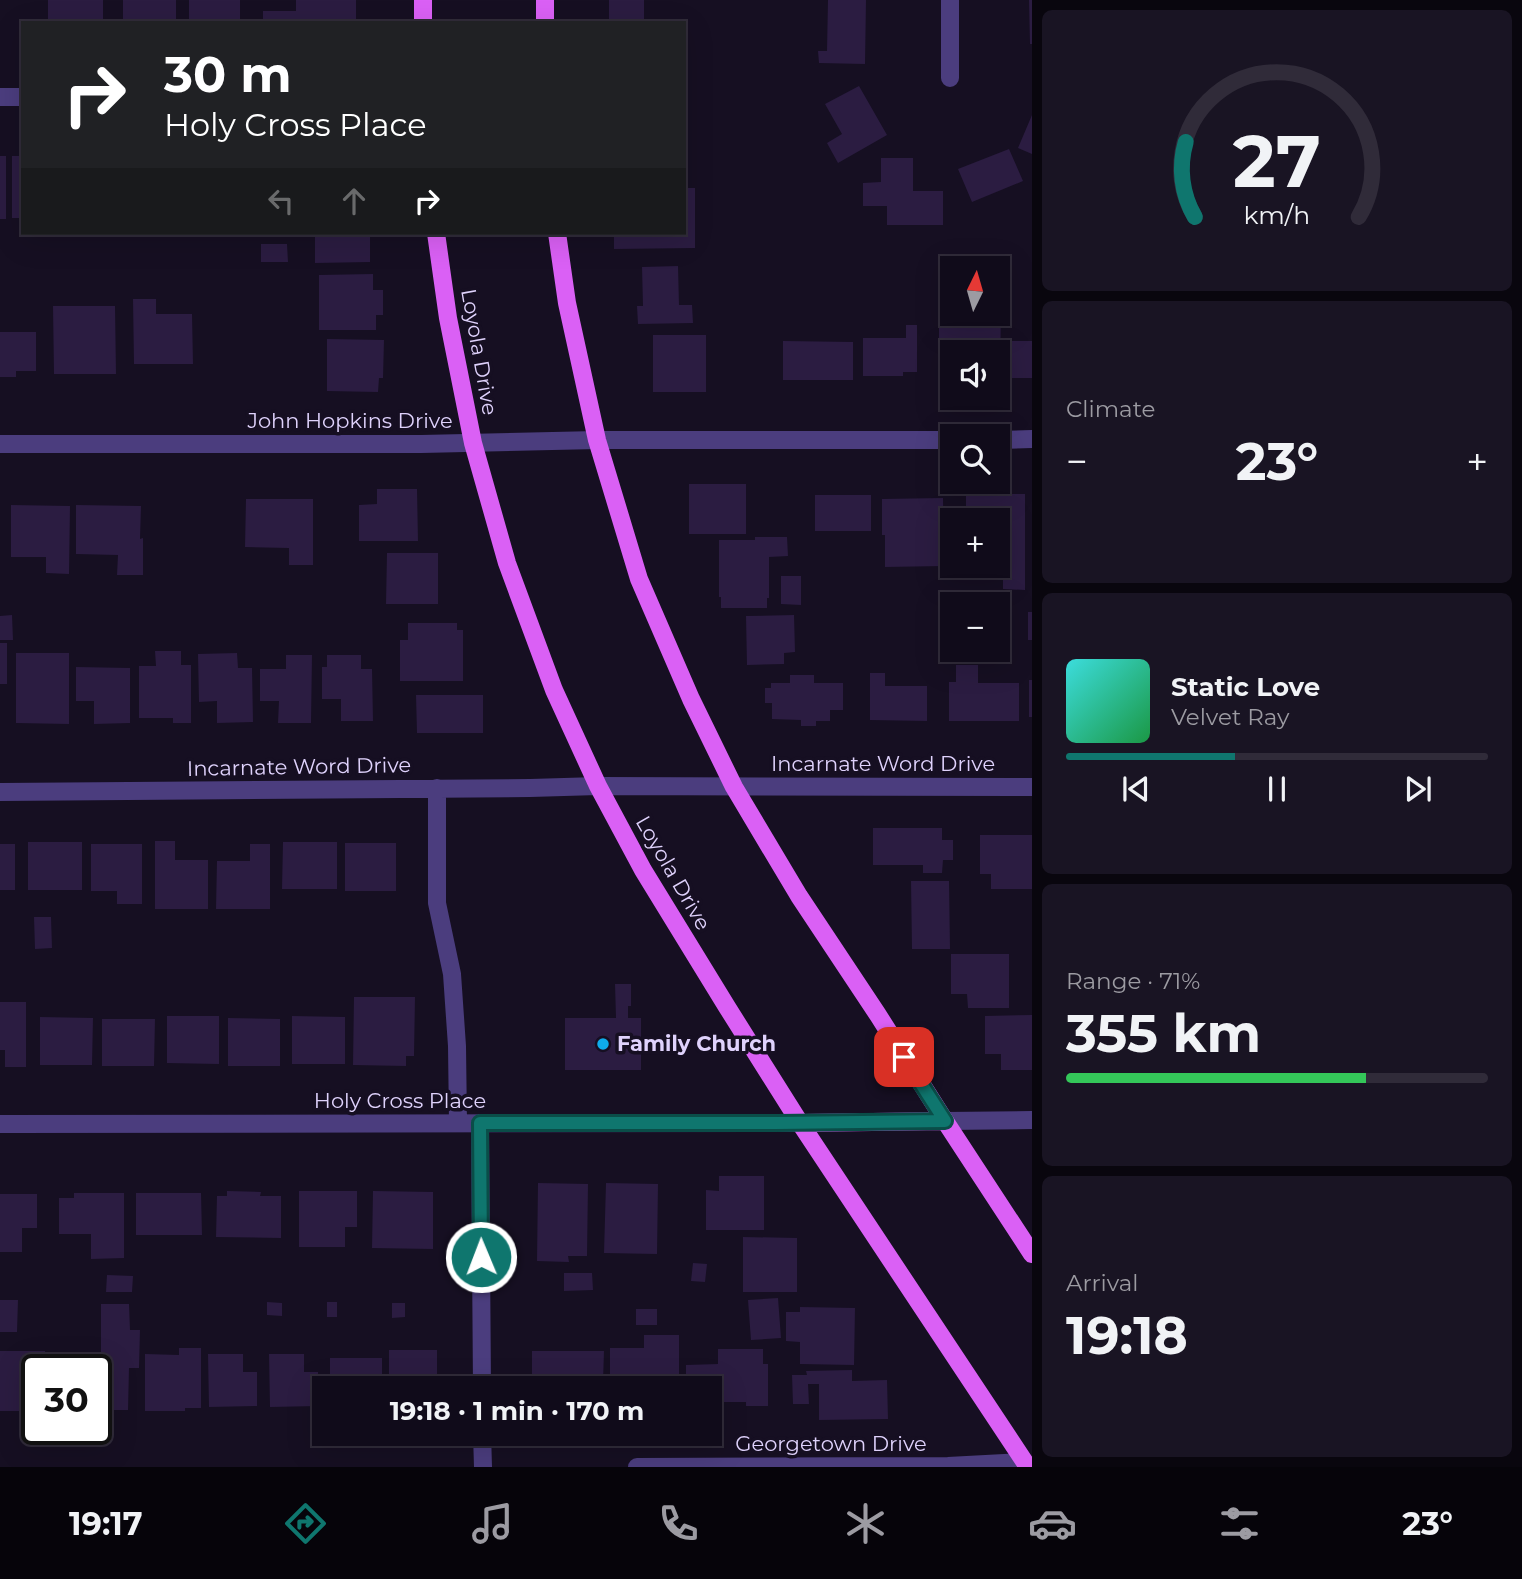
<!DOCTYPE html>
<meta charset="utf-8">
<style>
body{margin:0;font-family:Montserrat,sans-serif;background:#191423;color:#f1f3f6;height:100vh;display:flex;flex-direction:column;font-size:26px;white-space:nowrap}
*{box-sizing:border-box;margin:0}
p{font-size:23px;color:#9c9ba2}
.icon{flex:none;width:38px;height:38px;fill:none;stroke:currentColor;stroke-width:2;stroke-linecap:round;stroke-linejoin:round}
.map{position:relative;flex:1;overflow:hidden}
.drawer{display:flex;flex-direction:column;gap:10px;padding:10px;background:#09060e;width:490px}
.drawer>*{flex:none}
.guide{position:absolute;left:21px;top:21px;width:665px;height:214px;border-radius:0px;box-shadow:0 7px 28px #0002,0 0 0 2px #302b39;background:#202124;color:#fff;overflow:hidden}
.needle{width:46px;rotate:5deg}
.controls{position:absolute;left:940px;top:256px;display:grid;gap:14px}
.controls a{display:grid;place-items:center;width:70px;height:70px;border-radius:0px;background:#100b1a;box-shadow:0 7px 28px #0002,0 0 0 2px #302b39;font-size:35px}
.speed{position:absolute;left:21px;top:1354px;display:flex;gap:14px;font-size:35px;font-weight:700;text-align:center}
.speed>*{display:grid;place-content:center;width:91px;height:91px;border-radius:50%;background:#100b1a;box-shadow:0 7px 28px #0002,0 0 0 2px #302b39;line-height:1}
.speed .limit{border:4px solid #111;border-radius:10px;background:#fff;color:#111}
.pin{position:absolute;display:grid;place-items:center;width:60px;height:60px;color:#fff;margin:-30px;border-radius:14px;box-shadow:0 4px 10px #0006}
.me{position:absolute;width:77px;margin:-38px;rotate:359deg;stroke-linejoin:round;filter:drop-shadow(0 0 5px #0008)}
.turn{display:flex;align-items:center;gap:24px;height:147px;padding:0 28px;font-size:32px}
.turn .icon{width:91px;height:91px;stroke-width:2.5}
.turn b{display:block;font-size:49px;line-height:60px}
.lanes{display:flex;align-items:center;height:66px;padding:0 28px;background:#0003;justify-content:center;gap:35px;direction:ltr}
.lanes .off{opacity:.35}
.big{font-size:52px;font-weight:700;line-height:1.1}
.drawer .card{flex:1;display:flex;flex-direction:column;justify-content:center;gap:10px;min-width:0;padding:0 24px;border-radius:10px;background:#191423}
.drawer .dial{align-items:center;gap:0}
.dial svg{height:182px;overflow:visible;fill:none;stroke:#302b39;stroke-width:7;stroke-linecap:round;text-anchor:middle}
.dial text{fill:#f1f3f6;stroke:none}
.song{display:flex;align-items:center;gap:21px}
.cover{width:84px;height:84px;border-radius:10px;background:linear-gradient(135deg,hsl(180 70% 55%),hsl(140 70% 35%))}
.played{height:7px;border-radius:4px;background:linear-gradient(90deg,#0f766e 40%,#302b39 40%)}
.keys{display:flex;justify-content:space-around;direction:ltr}
.heat{display:flex;justify-content:space-between;align-items:center;font-size:38px;direction:ltr}
.charge{height:10px;border-radius:5px;background:linear-gradient(90deg,#34c759 71%,#302b39 0)}
.trip{position:absolute;left:312px;top:1376px;width:410px;height:70px;border-radius:0px;background:#100b1a;box-shadow:0 7px 28px #0002,0 0 0 2px #302b39;font-weight:700;line-height:70px;text-align:center}
.menu{display:flex;height:112px;justify-content:space-around;align-items:center;background:#06040a;color:#9c9ba2}
.menu .icon{width:49px;height:49px}
.menu .selected{color:#0f766e}
.menu b{font-size:32px;color:#f1f3f6}
main{display:flex;flex:1;min-height:0}
.map>svg:first-child{display:block}
</style>
<main>
<div class="map">
<svg width="1032" height="1467" viewBox="0 0 1032 1467">
<rect width="100%" height="100%" fill="#160f22"/>
<path fill="#2b1c41" d="M48 0H103V23H48Z
M123 0H176V23H123Z
M189 0H240V23H189Z
M296 0H356V23H263V11H296Z
M609 0H644V23H609Z
M828 0H866L865 64 819 63 818 51H827Z
M1029 0H1032V44H1030Z
M859 86 887 135 838 163 827 143 842 134 825 104Z
M1032 115V154L1018 148Z
M1009 149 1023 181 972 202 958 169Z
M0 156H6V219H0Z
M12 156H23V218H12Z
M881 158H913V191H943V225H887V206H863V183L881 182Z
M684 188H695V248L614 249V233H684Z
M315 233H370V262L315 263Z
M261 244H287L288 262H261Z
M678 266 679 305H692L693 323 638 324 637 306H643L642 267Z
M373 274V290H383V315H376V330H319V275Z
M133 299H156V314H192L193 364H134Z
M53 306H115L116 374H54Z
M939 306H952V313H998V307H1001L1000 376H998V352H969L970 343 939 342Z
M906 325H917V372H903V376H863V338H906Z
M0 332H36V371H16V377H0Z
M653 335H706V392H653Z
M327 339 384 340 383 378H379L378 392 327 391Z
M783 341 853 342V380H783Z
M1012 341H1032V378H1012Z
M940 351H952V375H940Z
M689 484H746V534H689Z
M377 489H417L418 541H359V505L377 504Z
M966 494H1025V590L1003 589V563H998V520H966Z
M815 495H871V531H815Z
M943 498 944 566 885 567V535H882V499Z
M246 499H313V565H289V548L245 547Z
M11 505 70 506 69 574 46 573V557H11Z
M76 505 141 506 140 539 143 538V575H117L118 555 76 554Z
M755 537H787L788 556 769 557V598H767V608H721V597H719V540H755Z
M387 553H438V604H386Z
M781 576H801V605L781 604Z
M1028 612H1032V640H1028Z
M12 615 13 640H0V616Z
M794 615 795 652 784 653V664L747 665 746 616Z
M408 623H457V630H463V681H400V640H408Z
M0 643H7V684H0Z
M155 651H181V665H191V723H173V718H139V666H156Z
M16 653H69V724L16 723Z
M237 653 238 668H252L253 722 217 723V701L199 702 198 654Z
M286 655H312L311 723H278L279 701H260V669H286Z
M327 655H361V669H372L373 721H341V699H322V667H327Z
M956 665H978V683H1019V721H949V682H956Z
M76 667 130 668V723L94 724V701H76Z
M870 673H885V686H927V721L870 720Z
M790 675H814V683H843V710H830V721H816V726H801V720L772 719V703H765V688H771V683H790Z
M1029 680H1032V717H1029Z
M416 695H483V733H417Z
M873 828H942V840H953V860H943L942 873H923V865H873Z
M980 835H1032V889H991V874H980Z
M155 841H175V860H208V909H155Z
M28 842H82V890H28Z
M283 842H337V889H282Z
M345 843H396V891H345Z
M0 844H15V890H0Z
M91 844H142V904H117V891H91Z
M250 844H270V909H216L217 861H250Z
M911 881H949L950 949H912Z
M34 917H51L52 948 35 949Z
M951 954H1009V1008H968L967 994H951Z
M615 984H631V1006H628V1018H641V1070H565V1018H616Z
M354 997H415L414 1056H406V1066L353 1065Z
M0 1002H26V1067H5V1050H0Z
M1032 1015V1070H1001V1054H985V1016Z
M167 1016H219V1064L167 1063Z
M292 1016 345 1017V1064H292Z
M40 1017 93 1018 92 1065H40Z
M228 1018 280 1019V1066H228Z
M102 1019H155L154 1066H102Z
M719 1176H764V1230H706V1190L719 1191Z
M538 1183 588 1184 587 1256H568L569 1262 537 1261Z
M606 1183 658 1184 657 1254 604 1253Z
M227 1191 261 1192 260 1196H281V1238L216 1237 217 1196H227Z
M299 1191H357V1227H345V1247H299Z
M373 1191 433 1192V1249L372 1248Z
M74 1193H124V1258L91 1259V1234H59V1198H74Z
M136 1193H201L202 1235H136Z
M0 1194H37V1228H22V1252H0Z
M743 1237 797 1238V1292H743Z
M693 1263 707 1264 705 1282 691 1281Z
M564 1273H592L593 1290 564 1291Z
M107 1275 133 1276 132 1292H106Z
M778 1298 781 1338 751 1340 748 1300Z
M0 1300H18L17 1332H0Z
M267 1302 282 1303V1316L267 1315Z
M327 1302H337V1317H327Z
M392 1303H405V1317L392 1318Z
M101 1304H129L130 1330H140L139 1368H129L128 1410H112V1415H96V1370H76V1368H101Z
M800 1307 855 1308 854 1365 800 1364V1342L786 1341V1312H800Z
M636 1309H657V1325H636Z
M644 1335H679V1388H610V1348H644Z
M179 1348H201V1408H185V1411H145V1354L179 1355Z
M718 1349H763V1364H768V1406H746V1402H709V1388H686V1365L718 1364Z
M389 1350H437V1388H389Z
M0 1351H45V1370H37V1411H0Z
M532 1351H604L603 1382H588V1388H532Z
M208 1354H243V1372H257V1406L209 1407Z
M269 1354H304V1372H318V1406L270 1407Z
M330 1358H382V1388H330Z
M852 1370V1381L887 1380 888 1419 819 1420V1384H808L809 1404H793L792 1375H807L806 1371Z"/>
<g fill="none" stroke-linecap="round" stroke-linejoin="round">
<path stroke="#4b3d7e" stroke-width="18" d="M950 78V0
M0 97H23
M998 440 1032 439
M0 444H421L597 440H952
M437 788V903L452 974 457 1046 458 1123
M0 792 530 788 598 786 1032 787
M945 1121 1032 1120
M480 1123 482 1388
M0 1124 800 1123
M482 1433 483 1467
M637 1467 948 1466 1024 1462"/>
<path stroke="#da60f5" stroke-width="18" d="M423 23V0
M545 23V0
M436 233 448 318 473 443 507 563 554 690 598 786 643 870 727 1007 800 1123 1028 1467
M557 233 567 303 597 440 639 579 691 699 734 787 799 896 878 1015 945 1121 1032 1254
M800 1123 945 1121"/>
</g>
<g fill="none" stroke-linecap="round" stroke-linejoin="round">
<defs>
<path id="route" d="M481 1257 480 1123H777L945 1121 904 1057"/>
</defs>
<use href="#route" stroke="#0a4d48" stroke-width="18"/>
<use href="#route" stroke="#0f766e" stroke-width="12"/>
</g>
<circle fill="#0eacec" stroke="#160f22" stroke-width="2.5" cx="603" cy="1044" r="7"/>
<g text-anchor="middle" stroke-width="7" stroke-linejoin="round" paint-order="stroke">
<g font-size="21" fill="#dfd2fc" stroke="#160f22">
<text transform="translate(479 352) rotate(80)" y="7">Loyola Drive</text>
<text x="350" y="428">John Hopkins Drive</text>
<text x="883" y="771">Incarnate Word Drive</text>
<text transform="translate(299 767) rotate(-1)" y="7">Incarnate Word Drive</text>
<text transform="translate(673 873) rotate(60)" y="7">Loyola Drive</text>
<text x="400" y="1108">Holy Cross Place</text>
<text x="831" y="1451">Georgetown Drive</text>
</g>
<g font-size="21" font-weight="bold" fill="#dfd2fc" stroke="#160f22" text-anchor="start">
<text x="617" y="1051">Family Church</text>
</g>
</g>
</svg>
<div class="controls">
<a><svg class="needle" viewBox="-14 -14 28 28"><path d="M0-13l5 13h-10z" fill="#e53935"/><path d="M0 13l5-13h-10z" fill="#9c9ba2"/></svg></a>
<a><svg class="icon" aria-label="sound" viewBox="0 0 24 24"><path d="M4 9h4l5-4v14l-5-4H4zM17 9q2 3 0 6"/></svg></a>
<a><svg class="icon" aria-label="search" viewBox="0 0 24 24"><circle cx="10" cy="10" r="6"/><path d="M15 15l6 6"/></svg></a>
<a>+</a>
<a>−</a>
</div>
<div class="speed"><div class="limit">30</div></div>
<div class="pin" style="left:904px;top:1057px;background:#d93025"><svg class="icon" aria-label="arrive" viewBox="0 0 24 24"><path d="M6 21V4h12l-3 4 3 4H6"/></svg></div>
<svg class="me" style="left:481px;top:1257px" viewBox="-20 -20 40 40"><circle r="17" fill="#0f766e" stroke="#fff" stroke-width="3"/><path d="M0-11L8 9 0 5-8 9z" fill="#fff"/></svg>
<div class="trip">19:18 · 1 min · 170 m</div>
<div class="guide">
<div class="turn"><svg class="icon" aria-label="right" viewBox="0 0 24 24"><path d="M7 20v-9h11M14 6l5 5-5 5"/></svg><div><b>30 m</b>Holy Cross Place</div></div>
<div class="lanes"><svg class="icon off" aria-label="left" viewBox="0 0 24 24"><path d="M17 20v-9H6M10 6l-5 5 5 5"/></svg><svg class="icon off" aria-label="ahead" viewBox="0 0 24 24"><path d="M12 20V5M6 11l6-6 6 6"/></svg><svg class="icon" aria-label="right" viewBox="0 0 24 24"><path d="M7 20v-9h11M14 6l5 5-5 5"/></svg></div>
</div>
</div>
<section class="drawer">
<div class="card dial"><svg viewBox="0 0 100 80">
<path d="M14 69A42 42 0 1 1 86 69"/>
<path d="M14 69A42 42 0 0 1 10 36" stroke="#0f766e"/>
<text x="50" y="56" font-size="32" font-weight="700">27</text>
<text x="50" y="72" font-size="11">km/h</text>
</svg></div>
<div class="card"><p>Climate</p>
<div class="heat"><a>−</a><b class="big">23°</b><a>+</a></div>
</div>
<div class="card">
<div class="song"><i class="cover"></i><div><b>Static Love</b><p>Velvet Ray</p></div></div>
<div class="played"></div>
<div class="keys"><svg class="icon" aria-label="previous" viewBox="0 0 24 24"><path d="M18 5L8 12l10 7zM5 5v14"/></svg><svg class="icon" aria-label="pause" viewBox="0 0 24 24"><path d="M8 5v14M16 5v14"/></svg><svg class="icon" aria-label="next" viewBox="0 0 24 24"><path d="M6 5l10 7-10 7zM19 5v14"/></svg></div>
</div>
<div class="card"><p>Range · 71%</p><b class="big">355 km</b><div class="charge"></div></div>
<div class="card"><p>Arrival</p><b class="big">19:18</b></div>
</section>
</main>
<nav class="menu">
<b>19:17</b>
<svg class="icon selected" aria-label="directions" viewBox="0 0 24 24"><path d="M12 3l9 9-9 9-9-9zM9 14v-3h6M13 9l2 2-2 2"/></svg>
<svg class="icon" aria-label="music" viewBox="0 0 24 24"><path d="M9 18V5l10-2v13"/><circle cx="6" cy="18" r="3"/><circle cx="16" cy="16" r="3"/></svg>
<svg class="icon" aria-label="phone" viewBox="0 0 24 24"><path d="M5 4h4l2 5-3 2q2 4 5 5l2-3 5 2v4C11 20 4 13 5 4z"/></svg>
<svg class="icon" aria-label="climate" viewBox="0 0 24 24"><path d="M12 3v18M4 7l16 10M4 17L20 7"/></svg>
<svg class="icon" aria-label="car" viewBox="0 0 24 24"><path d="M5 17H2v-5l4-1 3-4h7l3 4 3 1v5h-3M9 17h6M6 11h13"/><circle cx="7" cy="17" r="2"/><circle cx="17" cy="17" r="2"/></svg>
<svg class="icon" aria-label="filters" viewBox="0 0 24 24"><path d="M4 7h16M4 17h16"/><circle cx="9" cy="7" r="2"/><circle cx="15" cy="17" r="2"/></svg>
<b>23°</b>
</nav>
